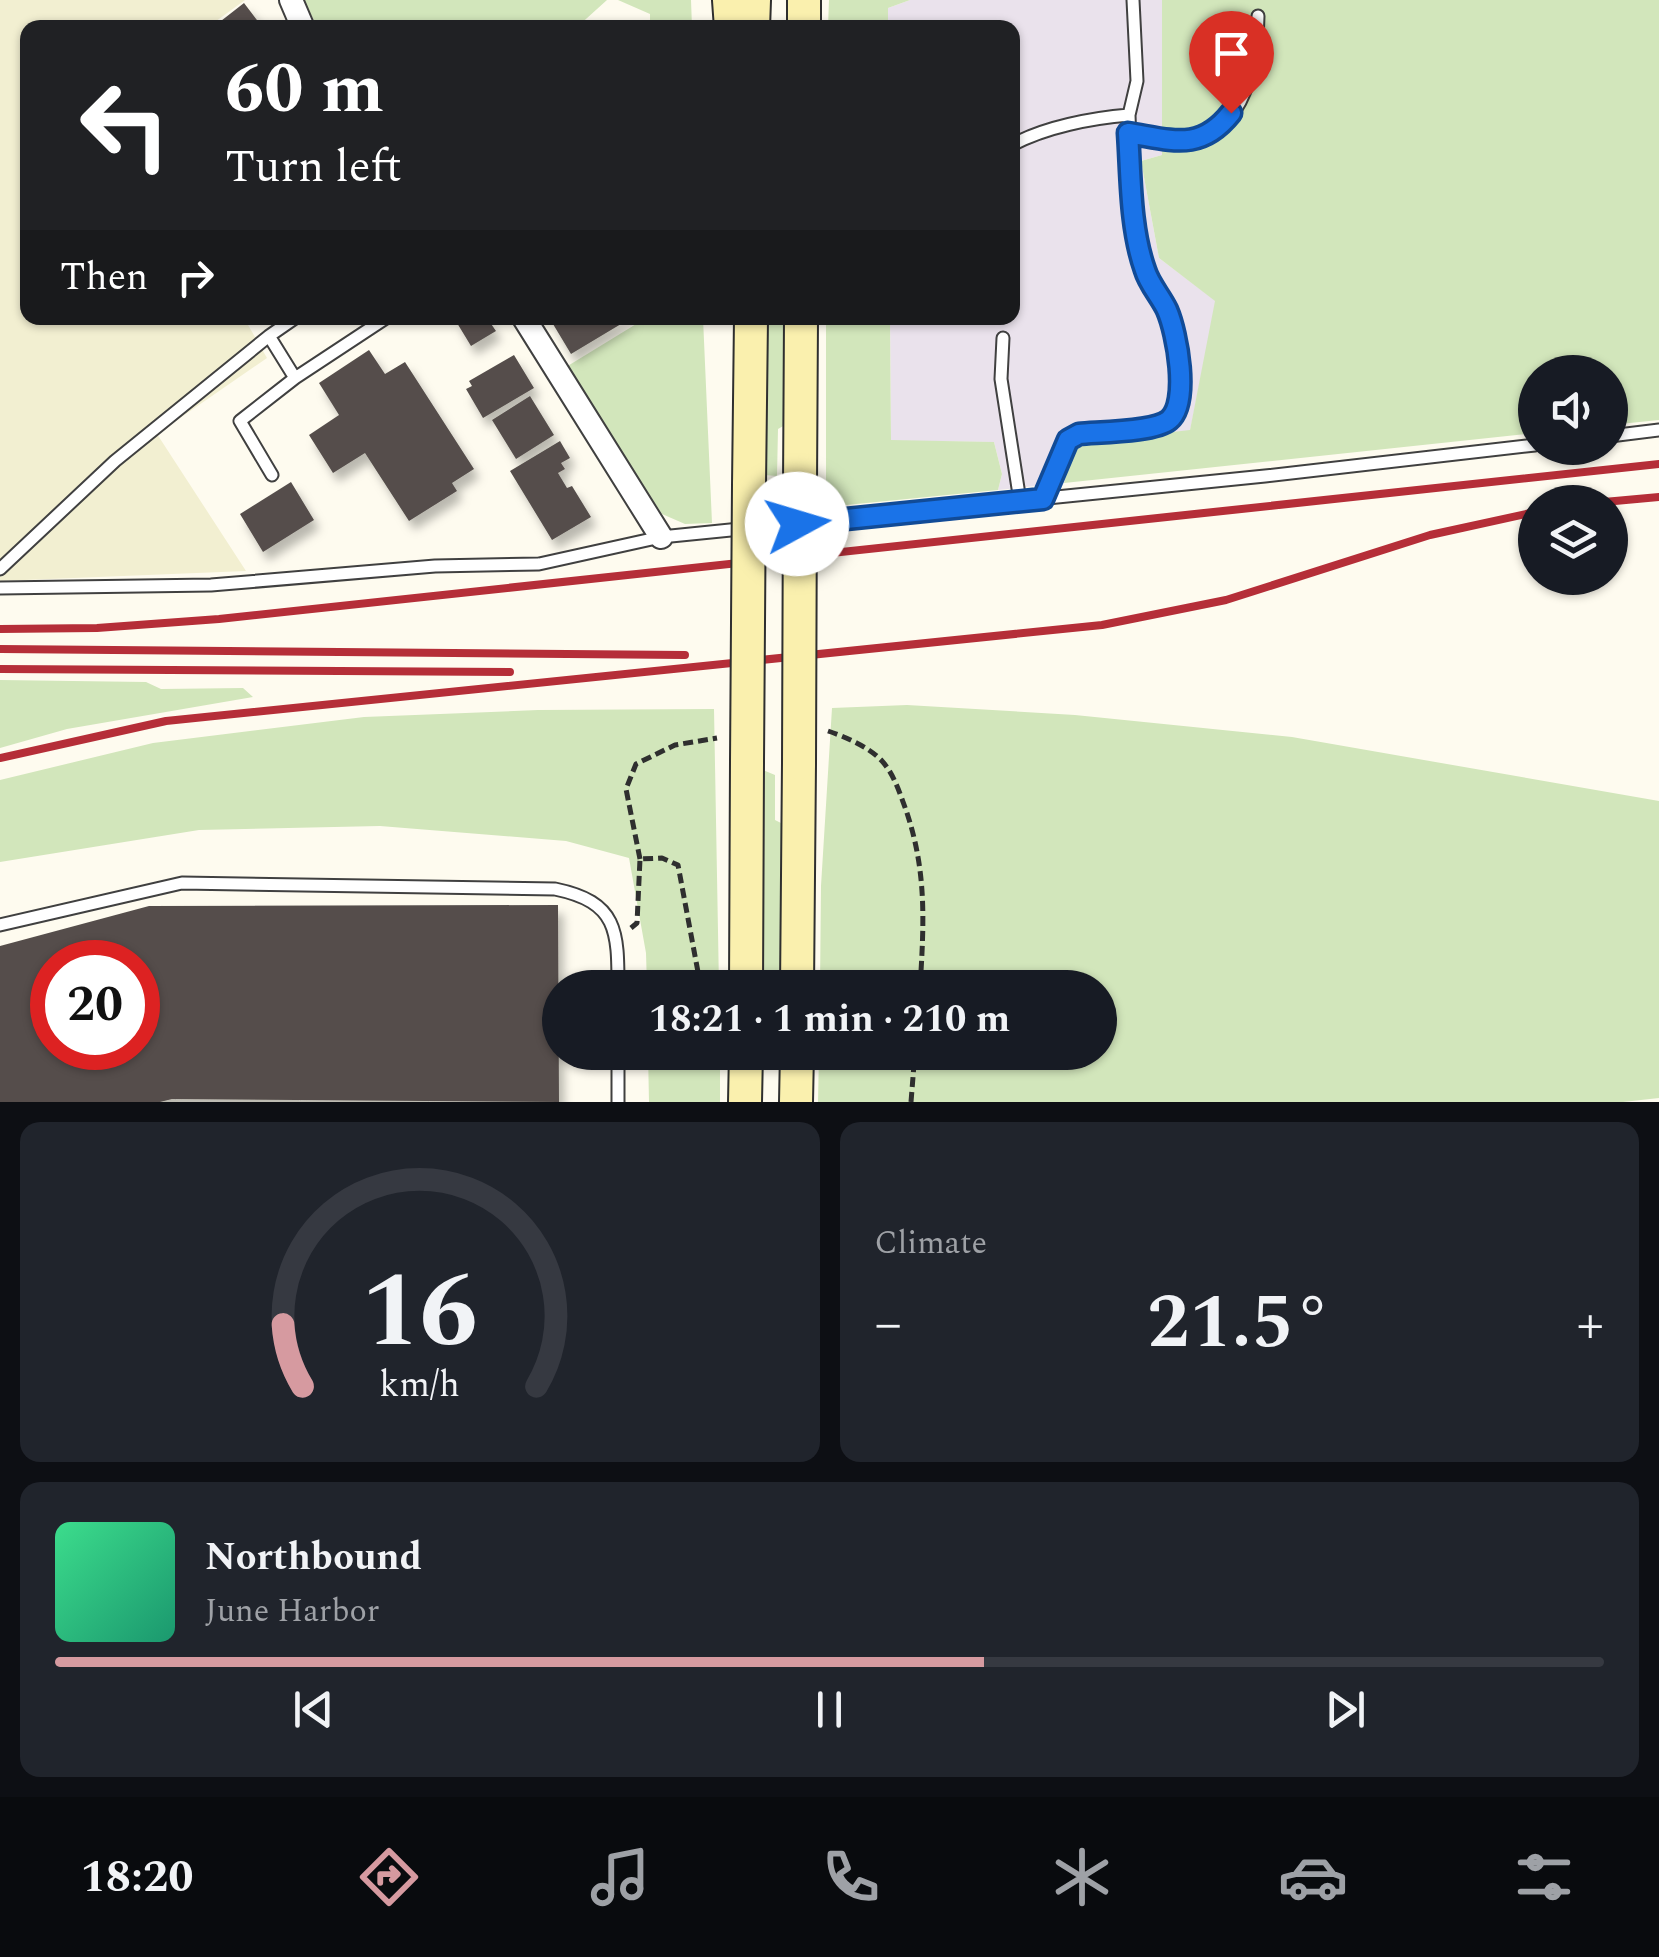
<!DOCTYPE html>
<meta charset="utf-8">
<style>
body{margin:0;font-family:Spectral,serif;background:#20242c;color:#f1f3f6;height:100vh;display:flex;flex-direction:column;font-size:38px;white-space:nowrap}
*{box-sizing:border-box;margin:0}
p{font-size:32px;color:#9ea1a6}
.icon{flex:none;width:55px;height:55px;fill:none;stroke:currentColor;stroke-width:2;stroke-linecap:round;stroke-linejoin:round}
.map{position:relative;height:1102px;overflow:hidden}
.details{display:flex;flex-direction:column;gap:20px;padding:20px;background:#0d0f14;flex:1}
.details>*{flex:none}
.top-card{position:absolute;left:20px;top:20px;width:1000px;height:305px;border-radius:20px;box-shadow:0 2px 8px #0004;background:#202124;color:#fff;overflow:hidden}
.buttons{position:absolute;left:1518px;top:355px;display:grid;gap:20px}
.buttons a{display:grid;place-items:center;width:110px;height:110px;border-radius:50%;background:#171b24;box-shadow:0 2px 8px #0004;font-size:50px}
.speed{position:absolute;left:30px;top:940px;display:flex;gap:20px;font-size:50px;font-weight:700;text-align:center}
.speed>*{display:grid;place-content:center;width:130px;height:130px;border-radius:50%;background:#171b24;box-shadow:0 2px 8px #0004;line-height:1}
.speed .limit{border:15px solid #d22;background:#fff;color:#111}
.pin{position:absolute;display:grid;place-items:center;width:85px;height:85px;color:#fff;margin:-102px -42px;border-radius:50% 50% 50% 0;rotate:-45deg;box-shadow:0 0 10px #0007}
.pin .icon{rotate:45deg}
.me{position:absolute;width:110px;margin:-55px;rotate:84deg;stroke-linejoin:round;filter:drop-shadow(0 0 8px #0008)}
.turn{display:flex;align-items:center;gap:35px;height:210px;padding:0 40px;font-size:45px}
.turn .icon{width:130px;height:130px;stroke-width:2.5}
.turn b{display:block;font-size:70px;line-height:85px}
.then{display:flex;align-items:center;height:95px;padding:0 40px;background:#0003;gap:20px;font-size:38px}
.big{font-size:75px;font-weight:700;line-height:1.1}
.details .tile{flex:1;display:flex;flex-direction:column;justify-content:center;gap:15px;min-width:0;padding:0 35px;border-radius:20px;background:#20242c}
.details .dial{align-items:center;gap:0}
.dial svg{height:260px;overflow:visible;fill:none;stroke:#363941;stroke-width:7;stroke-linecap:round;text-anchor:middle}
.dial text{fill:#f1f3f6;stroke:none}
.song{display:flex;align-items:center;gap:30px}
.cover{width:120px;height:120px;border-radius:15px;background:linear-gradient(135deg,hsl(150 70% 55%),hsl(160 70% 35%))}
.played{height:10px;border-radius:5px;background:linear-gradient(90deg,#d69aa0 60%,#363941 60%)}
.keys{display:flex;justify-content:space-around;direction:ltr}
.heat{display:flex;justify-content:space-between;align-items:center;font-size:55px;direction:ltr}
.details .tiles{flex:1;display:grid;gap:20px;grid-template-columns:1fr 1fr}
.tile:last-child{grid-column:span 2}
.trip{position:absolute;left:542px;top:970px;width:575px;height:100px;border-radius:50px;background:#171b24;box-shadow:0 2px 8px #0004;font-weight:700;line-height:100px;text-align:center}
.tabs{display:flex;height:160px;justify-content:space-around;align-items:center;background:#090b0e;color:#9ea1a6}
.tabs .icon{width:70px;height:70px}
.tabs .current{color:#d69aa0}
.tabs b{font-size:45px;color:#f1f3f6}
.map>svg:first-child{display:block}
</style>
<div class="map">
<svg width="1659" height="1102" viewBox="0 0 1659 1102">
<defs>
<filter id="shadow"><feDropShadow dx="5.5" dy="9" stdDeviation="5" flood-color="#0004"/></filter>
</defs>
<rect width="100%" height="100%" fill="#fefbef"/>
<path fill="#eae2ec" d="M910 0H1162V155L1141 161 1159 258 1216 301 1190 431 1076 443 1064 483 998 490 1002 474 994 442 891 441 890 318H1012V28L888 27V8Z"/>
<path fill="#f2efd1" d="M0 0H245L208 27 28 28V318H244L267 358 157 434 246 571 0 581Z"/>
<path fill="#d2e6bb" d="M304 0H607L576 28 317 27Z
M618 0H691L692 27H650V14Z
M829 0H910L888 8V27H828Z
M1162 0H1659V420L1610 425V372H1535V433L1064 483 1076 443 1190 430 1215 301 1159 258 1141 161 1162 155Z
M646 318H703L712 523 685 524 662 514 566 367Z
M765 318H786L785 425 778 429 777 476 764 475Z
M826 318H890L891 440 994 442 1002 474 998 490 826 507Z
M0 680 146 682 161 689 243 688 253 697 67 729 0 748Z
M907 705 1075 715 1292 737 1659 801V1098L1623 1102H818L819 1053 1100 1052V988L820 987 821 886 832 708Z
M714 709 719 987H647L646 953 629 858 566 841 380 826 199 830 0 862V780L153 743 364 717 538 710Z
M763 770 775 775V820L781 823 780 987 762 988Z
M648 1053H720V1102H649Z"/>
<path fill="#554e4b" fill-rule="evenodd" filter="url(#shadow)" d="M244 3 263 28H212Z
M454 318H487L496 331 471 346Z
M553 318H631L571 354 550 319Z
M369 350 385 374 405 362 474 469 452 483 457 491 409 521 365 453 333 473 309 435 339 415 319 383Z
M514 355 534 388 483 418 466 389 472 386 469 381Z
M530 396 554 435 516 459 492 420Z
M560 441 570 458 561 463 565 469 558 473 567 488 572 486 591 517 552 540 510 471Z
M291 482 314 520 263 552 240 514Z
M558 905 559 1102 172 1099 160 1102H0V946L149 906ZM52 962H138V1048H52Z"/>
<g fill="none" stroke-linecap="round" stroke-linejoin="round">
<defs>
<path id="service" d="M1129 133C1148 136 1173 145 1192 141 1246 129 1257 62 1258 16
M1012 145C1045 127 1092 118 1129 115
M1003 338 1001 379 1020 501
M295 378 386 318
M1610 436 1659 430
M272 475 240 421 295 378 269 336 295 318
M1043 499 1067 440 1079 435 1162 425 1174 417 1179 403 1181 367 1168 313 1145 271 1132 195 1129 115 1137 81 1133 0
M0 569 115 461 269 336
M0 588 211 585 435 566 539 564 661 537 1265 476 1535 445
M0 925 182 883 555 889C618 902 618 931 618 988
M618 1052V1102"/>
<path id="minor" d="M291 0 303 28
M524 318 661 537"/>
<path id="secondary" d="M729 0 731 28
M753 28 754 0
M804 28V0
M749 485 751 318
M800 486 801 318
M746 988 747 762
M797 988 799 763
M745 1102 746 1052
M796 1102 797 1052"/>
</defs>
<use href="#service" stroke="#404040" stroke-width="15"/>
<use href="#minor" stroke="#404040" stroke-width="26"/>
<use href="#secondary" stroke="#2f2f2f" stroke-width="36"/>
<path stroke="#2f2f2f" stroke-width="5" stroke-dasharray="10 5" stroke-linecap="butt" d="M828 731C846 737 869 747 882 761 894 774 900 794 906 810 927 872 924 923 920 988
M640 859 626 789 636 764 675 745 717 738
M631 928 637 923 640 859 662 858 678 865 701 988
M911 1102 915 1052"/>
<use href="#service" stroke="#fff" stroke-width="11"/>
<use href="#minor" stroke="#fff" stroke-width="22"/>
<use href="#secondary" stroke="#faf0ae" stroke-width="32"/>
<path stroke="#b52e38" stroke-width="8" d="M1604 502 1659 497
M0 629 97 628 219 619 1659 464
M0 649 685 655
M0 669 510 672
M0 758 166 721 1102 625 1226 600 1430 535 1535 512"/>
<defs>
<path id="secondary-bridge" d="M747 762 749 485
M799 763 800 486"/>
</defs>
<use href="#secondary-bridge" stroke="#2f2f2f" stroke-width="36" stroke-linecap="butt"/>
<use href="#secondary-bridge" stroke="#faf0ae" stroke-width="32"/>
</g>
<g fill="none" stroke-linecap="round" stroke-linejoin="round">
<defs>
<path id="route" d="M797 524 1043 499 1068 440 1079 434C1100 432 1155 432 1169 420 1190 403 1177 333 1167 310 1161 297 1149 284 1145 270 1130 228 1131 177 1128 133 1172 140 1200 152 1231 113"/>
</defs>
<use href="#route" stroke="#114b97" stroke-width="25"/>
<use href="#route" stroke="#1a73e8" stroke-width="18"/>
</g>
</svg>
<div class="buttons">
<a><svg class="icon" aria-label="sound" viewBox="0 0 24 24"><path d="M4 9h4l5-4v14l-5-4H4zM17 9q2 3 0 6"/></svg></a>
<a><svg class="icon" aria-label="layers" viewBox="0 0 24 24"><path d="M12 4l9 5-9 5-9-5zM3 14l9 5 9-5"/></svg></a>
</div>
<div class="speed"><div class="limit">20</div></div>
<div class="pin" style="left:1231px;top:113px;background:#d93025"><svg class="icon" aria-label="arrive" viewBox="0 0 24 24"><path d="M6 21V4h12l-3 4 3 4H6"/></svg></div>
<svg class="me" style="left:797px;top:524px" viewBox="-20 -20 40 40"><circle r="19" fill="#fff"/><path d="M0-13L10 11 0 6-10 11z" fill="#1a73e8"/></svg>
<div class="trip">18:21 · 1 min · 210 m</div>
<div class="top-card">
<div class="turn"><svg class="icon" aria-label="left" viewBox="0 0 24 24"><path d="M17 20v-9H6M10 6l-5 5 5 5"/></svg><div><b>60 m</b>Turn left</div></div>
<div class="then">Then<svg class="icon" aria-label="right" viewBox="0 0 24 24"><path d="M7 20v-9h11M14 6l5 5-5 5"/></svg></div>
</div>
</div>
<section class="details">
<div class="tiles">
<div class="tile dial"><svg viewBox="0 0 100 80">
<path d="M14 69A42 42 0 1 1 86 69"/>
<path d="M14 69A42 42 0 0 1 8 50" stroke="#d69aa0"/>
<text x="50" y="56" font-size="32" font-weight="700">16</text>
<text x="50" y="72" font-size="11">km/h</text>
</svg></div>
<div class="tile"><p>Climate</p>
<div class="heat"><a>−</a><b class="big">21.5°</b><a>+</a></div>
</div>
<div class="tile">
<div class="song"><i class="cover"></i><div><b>Northbound</b><p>June Harbor</p></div></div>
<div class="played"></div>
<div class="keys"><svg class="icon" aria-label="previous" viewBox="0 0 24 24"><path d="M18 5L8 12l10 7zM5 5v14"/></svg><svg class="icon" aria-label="pause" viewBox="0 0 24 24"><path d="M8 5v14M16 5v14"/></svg><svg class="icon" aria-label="next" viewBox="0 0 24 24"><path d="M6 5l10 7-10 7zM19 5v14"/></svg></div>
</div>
</div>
</section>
<nav class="tabs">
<b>18:20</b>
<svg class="icon current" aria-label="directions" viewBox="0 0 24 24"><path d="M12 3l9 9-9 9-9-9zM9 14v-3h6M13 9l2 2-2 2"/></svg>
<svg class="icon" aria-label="music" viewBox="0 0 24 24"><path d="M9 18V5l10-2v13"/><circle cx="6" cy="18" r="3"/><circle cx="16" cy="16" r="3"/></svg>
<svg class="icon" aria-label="phone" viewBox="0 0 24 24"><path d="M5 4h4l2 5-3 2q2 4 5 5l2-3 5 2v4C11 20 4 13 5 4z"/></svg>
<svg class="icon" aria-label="climate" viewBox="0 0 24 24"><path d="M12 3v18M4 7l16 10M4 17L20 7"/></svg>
<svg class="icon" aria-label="car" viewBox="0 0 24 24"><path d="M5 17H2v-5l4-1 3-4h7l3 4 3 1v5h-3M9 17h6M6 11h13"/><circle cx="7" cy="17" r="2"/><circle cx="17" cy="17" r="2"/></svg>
<svg class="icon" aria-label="filters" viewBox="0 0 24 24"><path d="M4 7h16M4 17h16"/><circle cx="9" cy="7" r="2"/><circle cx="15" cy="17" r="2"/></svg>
</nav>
